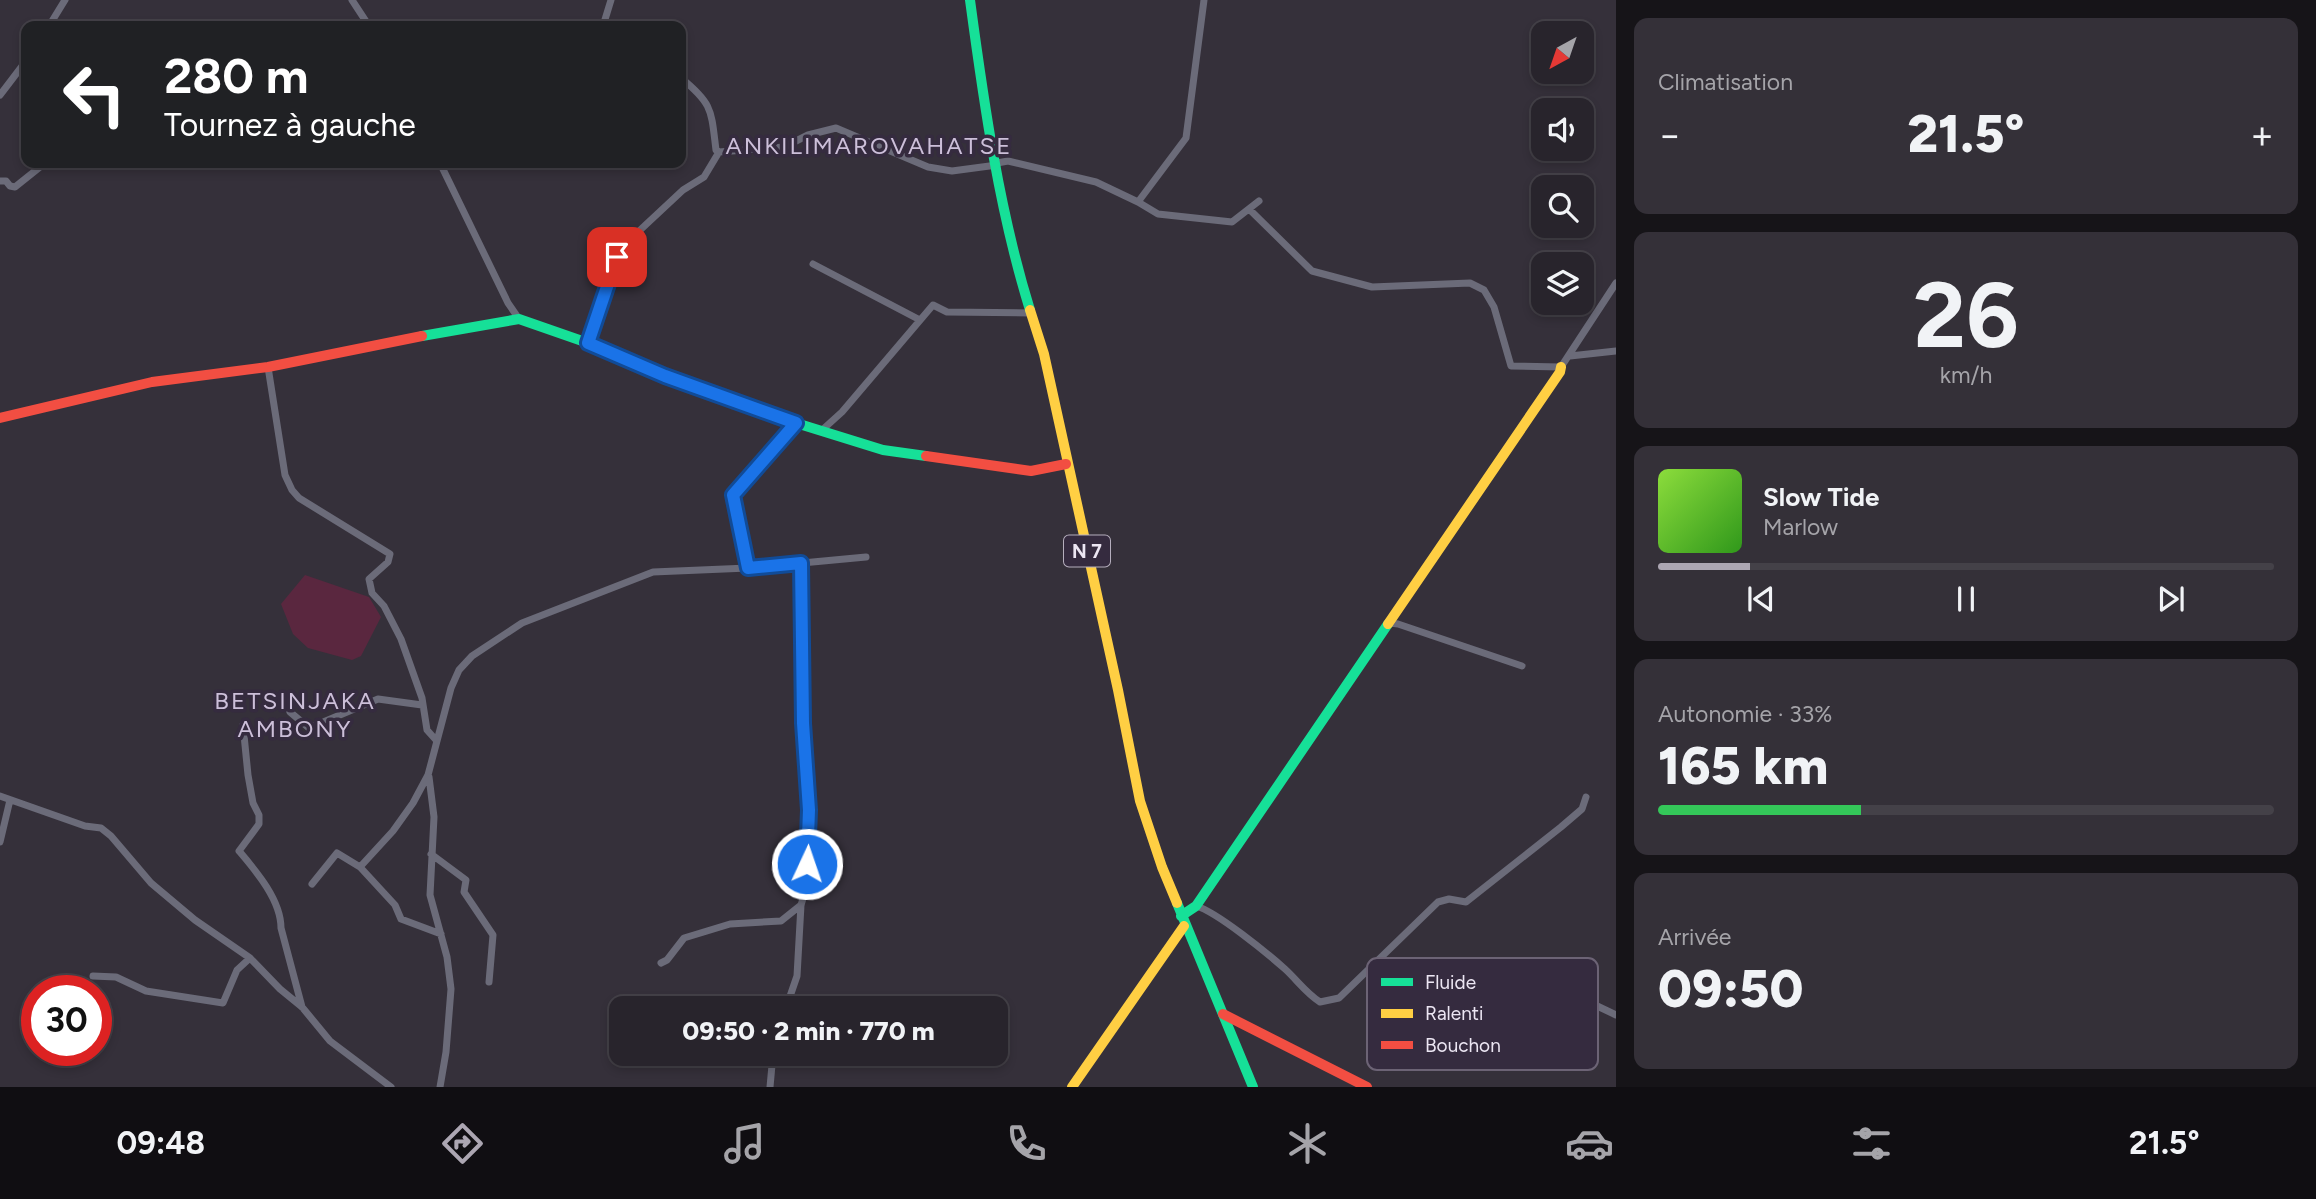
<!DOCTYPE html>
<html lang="fr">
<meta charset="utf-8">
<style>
body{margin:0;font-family:Figtree,sans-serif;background:#343038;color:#f1f3f6;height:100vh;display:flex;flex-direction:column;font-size:26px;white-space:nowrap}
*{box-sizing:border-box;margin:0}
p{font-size:23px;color:#a5a4a9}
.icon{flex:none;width:38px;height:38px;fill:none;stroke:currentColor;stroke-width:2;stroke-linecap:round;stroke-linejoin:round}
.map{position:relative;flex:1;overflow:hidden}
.details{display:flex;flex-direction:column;gap:18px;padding:18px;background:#161418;width:700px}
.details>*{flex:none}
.banner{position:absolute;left:21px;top:21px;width:665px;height:147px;border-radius:14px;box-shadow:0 4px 10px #0003,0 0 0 2px #444148;background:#202124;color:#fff;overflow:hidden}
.needle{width:46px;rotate:220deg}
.controls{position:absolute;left:1531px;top:21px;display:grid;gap:14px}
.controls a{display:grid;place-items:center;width:63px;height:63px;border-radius:14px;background:#28242c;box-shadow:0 4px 10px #0003,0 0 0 2px #444148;font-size:35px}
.speed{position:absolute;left:21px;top:975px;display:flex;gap:14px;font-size:35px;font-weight:700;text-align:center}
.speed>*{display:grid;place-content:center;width:91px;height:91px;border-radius:50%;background:#28242c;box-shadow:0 4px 10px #0003,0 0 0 2px #444148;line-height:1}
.speed .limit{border:10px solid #d22;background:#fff;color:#111}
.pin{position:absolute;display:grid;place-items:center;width:60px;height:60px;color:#fff;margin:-30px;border-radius:14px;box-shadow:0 4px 10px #0006}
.me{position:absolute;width:77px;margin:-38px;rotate:3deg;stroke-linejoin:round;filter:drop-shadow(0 0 5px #0008)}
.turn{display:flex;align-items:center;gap:24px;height:147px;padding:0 28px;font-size:32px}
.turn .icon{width:91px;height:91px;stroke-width:2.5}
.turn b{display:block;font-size:49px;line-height:60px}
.big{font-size:52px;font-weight:800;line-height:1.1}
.details .card{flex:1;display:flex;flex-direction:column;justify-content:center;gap:10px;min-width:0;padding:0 24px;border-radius:14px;background:#343038}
.details .dial{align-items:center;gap:0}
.dial b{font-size:91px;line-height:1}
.song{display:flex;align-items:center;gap:21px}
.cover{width:84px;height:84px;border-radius:10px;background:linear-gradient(135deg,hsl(90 70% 55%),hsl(110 70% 35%))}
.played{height:7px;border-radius:4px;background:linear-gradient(90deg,#aca6b2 15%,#444148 15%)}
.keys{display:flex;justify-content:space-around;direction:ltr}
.heat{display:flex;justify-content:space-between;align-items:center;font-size:38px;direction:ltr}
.charge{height:10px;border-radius:5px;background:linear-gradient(90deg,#34c759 33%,#444148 0)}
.trip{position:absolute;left:609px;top:996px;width:399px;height:70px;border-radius:14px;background:#28242c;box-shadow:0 4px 10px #0003,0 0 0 2px #444148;font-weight:800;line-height:70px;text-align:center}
.tabs{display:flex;height:112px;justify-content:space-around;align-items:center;background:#100e12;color:#a5a4a9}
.tabs .icon{width:49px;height:49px}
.tabs .current{color:#aca6b2}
.tabs b{font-size:32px;color:#f1f3f6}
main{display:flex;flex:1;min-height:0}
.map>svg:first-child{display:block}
</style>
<main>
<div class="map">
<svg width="1616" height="1087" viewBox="0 0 1616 1087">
<rect width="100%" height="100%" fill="#35303a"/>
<path fill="#5a273f" d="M305 575 369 597 381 617 361 656 352 660 308 648 293 634 281 604Z"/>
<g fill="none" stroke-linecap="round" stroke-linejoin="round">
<path stroke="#6b6b79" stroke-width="7" d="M352 0 369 26
M49 26 65 0
M603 26 611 0
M0 95 26 61
M719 152 784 147 808 135 836 128 928 167 952 171 997 165
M440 163 508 303 519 319
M997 163 1008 161 1096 182 1138 202 1158 214 1232 222 1259 201
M0 181H6L10 186 15 187 45 163
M1138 202 1186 138 1204 0
M1249 209 1312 271 1372 287 1470 283 1484 290 1494 307 1511 366 1561 367 1616 283
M813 264 920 320
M588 343 617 258 623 246 683 190 704 177 719 152 716 150C711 110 713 104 681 78
M1570 356 1616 351
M268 367 285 475 292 490 299 498 390 554 388 562 369 579 372 593 384 606 401 639 422 698 427 730 436 740
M821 431 842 412 933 305 947 312 1031 313
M748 568 866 557
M1390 623 1398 624 1522 666
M290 712 309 728 378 699 422 705
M243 725 248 775 253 803 259 815V824L239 851C256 871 281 900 281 928L302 1007
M429 777 434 817 430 895 447 957 451 989 446 1052 440 1087
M0 796 85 826 101 828 111 836 151 883 195 920 250 958 280 989 302 1007 330 1041 391 1087
M0 842 10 800
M431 854 466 880 464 892 493 935 489 982
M360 867 395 905 401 919 441 934
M312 884 337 853 360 867 393 831 413 803 428 775 451 688 459 670 472 656 522 623 653 572 748 568 733 494 796 423
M1196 906C1217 912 1267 953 1285 969 1297 980 1306 993 1320 1002L1339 998 1438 902 1449 899 1466 902 1561 827 1582 809 1586 797
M661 963 667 960 684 938 730 924 781 921 801 905
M93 976 116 977 146 991 223 1003 237 970 250 958
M1593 1004 1616 1015
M786 1008 797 976 801 905 805 892 809 810 803 723 801 563
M770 1087 773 1054"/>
<path stroke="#16e098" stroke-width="10" d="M970 0C984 104 999 210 1030 310
M422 336 519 319 588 343 669 377 796 423 883 450 926 456
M1177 903 1253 1087
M1181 916 1196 906 1388 624"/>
<path stroke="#ffcf43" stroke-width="10" d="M1030 310 1044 354 1118 690 1140 801 1162 867 1177 903
M1388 624 1560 372 1561 367
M1072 1087 1184 926"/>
<path stroke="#f24e42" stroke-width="10" d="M0 418 152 382 268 367 422 336
M926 456 1031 471 1066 464
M1223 1014 1367 1087"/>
</g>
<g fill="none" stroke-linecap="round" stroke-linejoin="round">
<defs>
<path id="route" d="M617 257 588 343 665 376 796 423 733 495 748 568 801 563 803 723 809 810 807 864"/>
</defs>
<use href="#route" stroke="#114b97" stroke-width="18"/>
<use href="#route" stroke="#1a73e8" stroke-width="12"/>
</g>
<g text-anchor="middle" stroke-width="7" stroke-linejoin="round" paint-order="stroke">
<rect fill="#352b3f" stroke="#b5aebd" stroke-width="2" x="1064" y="535.5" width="46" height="31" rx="5"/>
<g font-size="19" font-weight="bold" fill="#ece6f3">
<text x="1087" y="558">N 7</text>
</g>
<g font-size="24" letter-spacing="2" fill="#ccbfd9" stroke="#352b3f">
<text x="869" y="154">ANKILIMAROVAHATSE</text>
<text x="295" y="709">BETSINJAKA<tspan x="295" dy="28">AMBONY</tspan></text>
</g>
</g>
<rect x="1367" y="958" width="231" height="112" rx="10" fill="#352b3f" stroke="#6c6375" stroke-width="2"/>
<rect x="1381" y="978" width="32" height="8" fill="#16e098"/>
<rect x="1381" y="1009" width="32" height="9" fill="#ffcf43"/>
<rect x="1381" y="1041" width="32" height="8" fill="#f24e42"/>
<g font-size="19" fill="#ece6f3">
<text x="1425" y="989">Fluide</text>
<text x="1425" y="1020">Ralenti</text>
<text x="1425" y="1052">Bouchon</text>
</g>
</svg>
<div class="controls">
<a><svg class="needle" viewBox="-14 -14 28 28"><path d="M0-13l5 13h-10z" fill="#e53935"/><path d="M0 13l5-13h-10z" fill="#a5a4a9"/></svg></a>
<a><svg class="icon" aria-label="sound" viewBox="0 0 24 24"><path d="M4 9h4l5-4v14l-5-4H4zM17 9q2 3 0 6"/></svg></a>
<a><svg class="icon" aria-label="search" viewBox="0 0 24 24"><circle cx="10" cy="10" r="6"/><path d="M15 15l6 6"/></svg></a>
<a><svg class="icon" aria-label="layers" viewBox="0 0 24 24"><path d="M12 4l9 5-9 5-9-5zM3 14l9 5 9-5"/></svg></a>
</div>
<div class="speed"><div class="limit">30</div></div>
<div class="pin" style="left:617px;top:257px;background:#d93025"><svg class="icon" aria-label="arrive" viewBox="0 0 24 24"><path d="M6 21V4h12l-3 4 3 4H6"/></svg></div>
<svg class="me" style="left:807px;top:864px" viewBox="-20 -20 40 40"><circle r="17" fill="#1a73e8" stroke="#fff" stroke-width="3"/><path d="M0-11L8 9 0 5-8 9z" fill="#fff"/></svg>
<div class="trip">09:50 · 2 min · 770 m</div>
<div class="banner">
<div class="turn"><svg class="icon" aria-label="left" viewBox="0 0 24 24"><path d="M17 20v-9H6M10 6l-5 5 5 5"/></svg><div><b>280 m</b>Tournez à gauche</div></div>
</div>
</div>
<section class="details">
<div class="card"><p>Climatisation</p>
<div class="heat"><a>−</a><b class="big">21.5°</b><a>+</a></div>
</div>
<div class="card dial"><b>26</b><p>km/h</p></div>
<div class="card">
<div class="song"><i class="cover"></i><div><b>Slow Tide</b><p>Marlow</p></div></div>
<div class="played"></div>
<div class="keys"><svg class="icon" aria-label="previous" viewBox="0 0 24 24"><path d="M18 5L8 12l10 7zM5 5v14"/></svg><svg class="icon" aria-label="pause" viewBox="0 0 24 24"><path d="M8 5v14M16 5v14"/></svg><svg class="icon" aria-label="next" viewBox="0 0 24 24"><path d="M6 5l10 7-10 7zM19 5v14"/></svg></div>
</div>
<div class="card"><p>Autonomie · 33%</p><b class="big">165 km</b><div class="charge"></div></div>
<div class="card"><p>Arrivée</p><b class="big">09:50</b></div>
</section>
</main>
<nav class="tabs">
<b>09:48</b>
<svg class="icon current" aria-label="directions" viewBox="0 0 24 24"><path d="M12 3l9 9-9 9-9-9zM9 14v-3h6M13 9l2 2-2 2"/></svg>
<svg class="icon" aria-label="music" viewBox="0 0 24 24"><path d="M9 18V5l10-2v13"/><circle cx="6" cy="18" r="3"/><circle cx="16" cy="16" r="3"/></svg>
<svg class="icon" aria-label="phone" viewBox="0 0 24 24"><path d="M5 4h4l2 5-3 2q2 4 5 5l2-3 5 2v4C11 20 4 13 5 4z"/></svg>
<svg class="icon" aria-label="climate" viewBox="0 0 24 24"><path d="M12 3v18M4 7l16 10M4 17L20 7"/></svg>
<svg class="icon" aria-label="car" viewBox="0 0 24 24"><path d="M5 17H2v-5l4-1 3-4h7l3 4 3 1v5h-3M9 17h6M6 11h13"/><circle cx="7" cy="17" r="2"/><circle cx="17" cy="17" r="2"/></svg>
<svg class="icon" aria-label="filters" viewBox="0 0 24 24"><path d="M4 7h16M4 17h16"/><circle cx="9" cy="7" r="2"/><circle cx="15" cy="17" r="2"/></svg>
<b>21.5°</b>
</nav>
